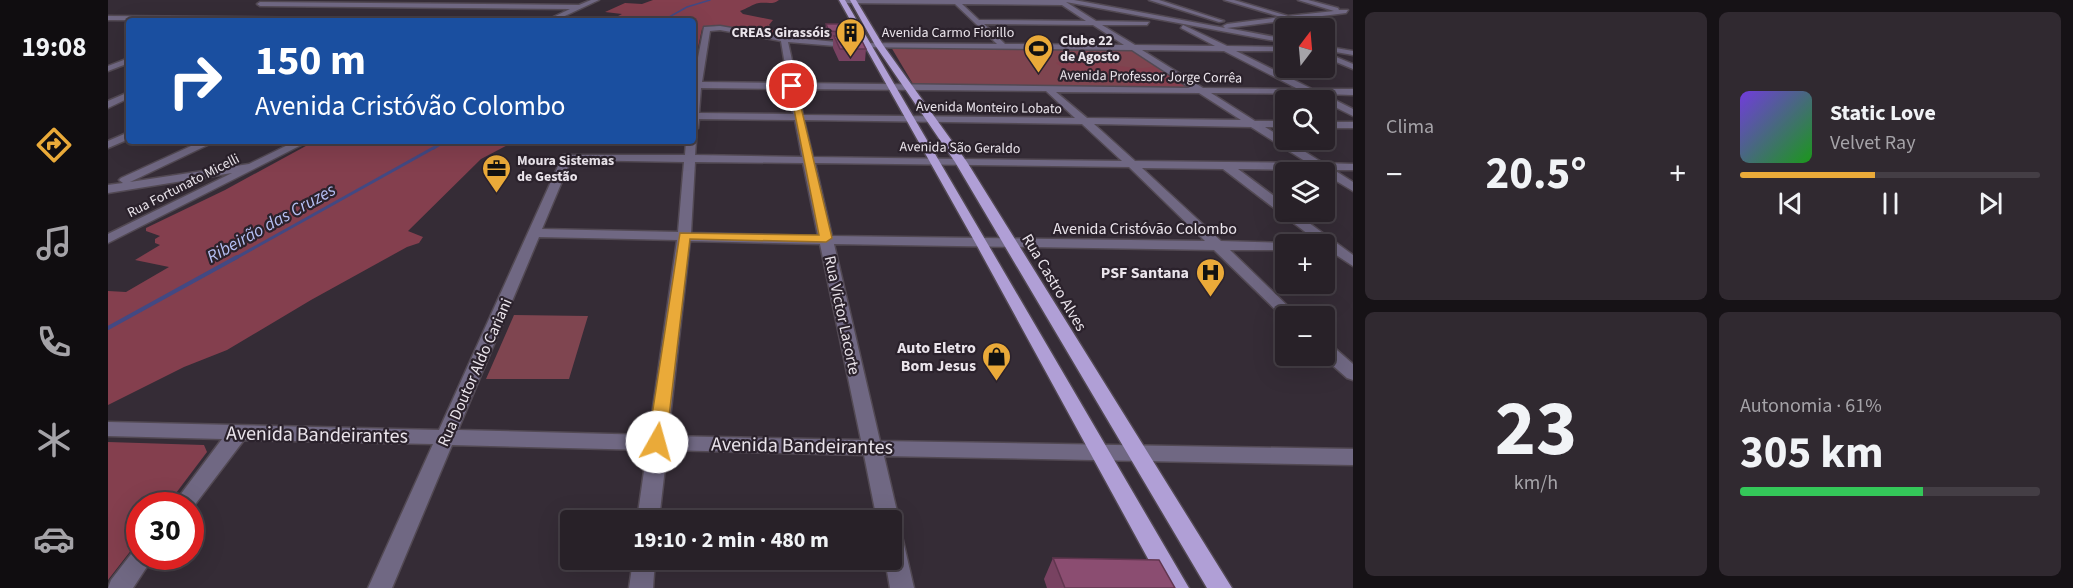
<!DOCTYPE html>
<html lang="pt">
<meta charset="utf-8">
<style>
body{margin:0;font-family:"Source Sans 3",sans-serif;background:#302930;color:#f1f3f6;height:100vh;display:flex;flex-direction:column;font-size:22px;white-space:nowrap}
*{box-sizing:border-box;margin:0}
p{font-size:20px;color:#a5a3a8}
.icon{flex:none;width:33px;height:33px;fill:none;stroke:currentColor;stroke-width:2;stroke-linecap:round;stroke-linejoin:round}
.map{position:relative;flex:1;overflow:hidden}
.panel{display:flex;flex-direction:column;gap:12px;padding:12px;background:#161216;width:720px}
.panel>*{flex:none}
.hud{position:absolute;left:18px;top:18px;width:570px;height:126px;border-radius:6px;box-shadow:0 6px 24px #0002,0 0 0 2px #443e45;background:#1a4fa0;color:#fff;overflow:hidden}
.needle{width:39px;rotate:16deg}
.controls{position:absolute;left:1167px;top:18px;display:grid;gap:12px}
.controls a{display:grid;place-items:center;width:60px;height:60px;border-radius:6px;background:#282128;box-shadow:0 6px 24px #0002,0 0 0 2px #443e45;font-size:30px}
.speed{position:absolute;left:18px;top:492px;display:flex;gap:12px;font-size:30px;font-weight:700;text-align:center}
.speed>*{display:grid;place-content:center;width:78px;height:78px;border-radius:50%;background:#282128;box-shadow:0 6px 24px #0002,0 0 0 2px #443e45;line-height:1}
.speed .limit{border:9px solid #d22;background:#fff;color:#111}
.pin{position:absolute;display:grid;place-items:center;width:51px;height:51px;color:#fff;margin:-26px;border:3px solid #fff;border-radius:50%;box-shadow:0 2px 6px #0007}
.me{position:absolute;width:66px;margin:-33px;rotate:7deg;stroke-linejoin:round;filter:drop-shadow(0 0 4px #0008)}
.turn{display:flex;align-items:center;gap:21px;height:126px;padding:0 30px;font-size:27px}
.turn .icon{width:78px;height:78px;stroke-width:2.5}
.turn b{display:block;font-size:42px;line-height:51px}
.big{font-size:45px;font-weight:700;line-height:1.1}
.panel .widget{flex:1;display:flex;flex-direction:column;justify-content:center;gap:9px;min-width:0;padding:0 21px;border-radius:9px;background:#302930}
.panel .dial{align-items:center;gap:0}
.dial b{font-size:78px;line-height:1}
.song{display:flex;align-items:center;gap:18px}
.cover{width:72px;height:72px;border-radius:9px;background:linear-gradient(135deg,hsl(260 70% 55%),hsl(120 70% 35%))}
.played{height:6px;border-radius:3px;background:linear-gradient(90deg,#eaaa39 45%,#443e45 45%)}
.keys{display:flex;justify-content:space-around;direction:ltr}
.heat{display:flex;justify-content:space-between;align-items:center;font-size:33px;direction:ltr}
.charge{height:9px;border-radius:4px;background:linear-gradient(90deg,#34c759 61%,#443e45 0)}
.panel .tiles{flex:1;display:grid;gap:12px;grid-template-columns:repeat(2,1fr)}
.trip{position:absolute;left:452px;top:510px;width:342px;height:60px;border-radius:6px;background:#282128;box-shadow:0 6px 24px #0002,0 0 0 2px #443e45;font-weight:700;line-height:60px;text-align:center}
main{display:flex;flex:1;min-height:0}
.tabs{display:flex;flex-direction:column;width:108px;justify-content:space-around;align-items:center;background:#100d10;color:#a5a3a8}
.tabs .icon{width:42px;height:42px}
.tabs .selected{color:#eaaa39}
.tabs b{font-size:27px;color:#f1f3f6}
.map>svg:first-child{display:block}
</style>
<main>
<nav class="tabs">
<b>19:08</b>
<svg class="icon selected" aria-label="directions" viewBox="0 0 24 24"><path d="M12 3l9 9-9 9-9-9zM9 14v-3h6M13 9l2 2-2 2"/></svg>
<svg class="icon" aria-label="music" viewBox="0 0 24 24"><path d="M9 18V5l10-2v13"/><circle cx="6" cy="18" r="3"/><circle cx="16" cy="16" r="3"/></svg>
<svg class="icon" aria-label="phone" viewBox="0 0 24 24"><path d="M5 4h4l2 5-3 2q2 4 5 5l2-3 5 2v4C11 20 4 13 5 4z"/></svg>
<svg class="icon" aria-label="climate" viewBox="0 0 24 24"><path d="M12 3v18M4 7l16 10M4 17L20 7"/></svg>
<svg class="icon" aria-label="car" viewBox="0 0 24 24"><path d="M5 17H2v-5l4-1 3-4h7l3 4 3 1v5h-3M9 17h6M6 11h13"/><circle cx="7" cy="17" r="2"/><circle cx="17" cy="17" r="2"/></svg>
</nav>
<div class="map">
<svg width="1245" height="588" viewBox="0 0 1245 588">
<rect width="100%" height="100%" fill="#352c36"/>
<path fill="#7f4550" d="M783 47 1023 49 1082 87 810 85 805 84Z
M406 315 480 316 461 379H378Z"/>
<path fill="#843f4e" d="M545 0H671C665 5 659 2 651 3 644 4 639 9 632 11L635 14 665 20 661 25 672 37 599 27 594 29 585 70V21H500L514 14 497 12 517 3 534 4Z
M956 54H974V57C993 61 1031 74 1047 65L1082 87 1020 86 1021 84 1016 81 993 82 984 72 956 68 948 63 960 60Z
M207 141H407L373 159 300 231 315 237 311 243 299 247 203 300 119 350 76 367 0 405V291L18 292 61 267 27 260 52 245 47 243V239L52 236 38 231V228L117 190Z
M0 442 96 445 99 452 59 505 32 506 31 540 0 580Z"/>
<g fill="none" stroke-linecap="round" stroke-linejoin="round">
<path stroke="#424983" stroke-width="1.5" d="M554 21 579 7 602 0"/>
<path stroke="#424983" stroke-width="2" d="M325 149 339 141"/>
<path stroke="#424983" stroke-width="3" d="M126 259 327 147"/>
<path stroke="#424983" stroke-width="4" d="M0 328 129 257"/>
<defs>
<path id="minor" d="M483 0H491L446 21H437L462 9 152 6 149 4 152 2 471 5Z
M732 0H966L1117 28 1115 26 1119 24 1173 17 1116 0H1126L1180 16 1226 11 1190 0H1200L1230 8 1231 10H1240L1238 13 1119 28 1178 39V43L958 2 988 21 1041 22 1039 25H994L1027 45 1107 46 1073 28 1075 25 1119 46 1178 47V51H1128L1204 89H1245V95L1215 94 1245 109V116L1201 94 1103 93 1147 121H1178V127H1157L1215 163 1245 164V170H1226L1245 182V191L1210 170 1130 169 1178 205V212H1186L1245 255V266L1216 247V244H1213L1115 169 1034 168 1113 241 1183 243 1178 244V250H1122L1190 316H1178L1177 319 1106 250 726 244 772 441 1245 449V465L776 456 791 520 786 527 791 529 794 536 806 588H782L777 560H783V520H769L756 455 559 450 551 520H529L539 450 344 445 284 588H260L325 444 136 440 82 511V506H64L114 439 0 436V422L331 430 455 155H577L578 141H585V138L588 141 587 155 694 157 687 120 591 119 590 128 585 131V83L596 27 612 26 676 37 739 43 889 44 847 4 734 3ZM854 4 954 5 978 21 871 20ZM876 24 985 25 1016 45 897 44ZM612 30 673 41 680 83 594 82 602 31ZM680 42 739 47 1024 50 1082 88 689 83ZM1034 50 1116 51 1190 89 1095 88ZM593 88 681 89 685 114 591 113ZM690 89 938 91 967 118 695 115ZM948 92 1091 93 1133 120 979 118ZM696 120 974 124 1014 161 705 157ZM986 124 1143 127 1200 163 1027 161ZM463 160 576 162 570 232 434 229ZM587 162 695 163 710 236 583 233ZM707 163 1021 167 1097 241 724 236ZM431 237 569 240 541 435 350 430ZM582 241 712 244 753 440 560 436Z
M1041 0H1051L1116 21 1111 22Z
M0 16 337 19 340 21 0 20Z
M1216 46 1245 51V55L1216 50Z
M1216 52 1245 64V69L1216 57Z
M21 58V63L0 71V66Z
M21 92V98L0 108V101Z
M1216 122H1245V128H1216Z
M21 132V139L0 148V141Z
M94 141H108L22 182 141 164 188 141H201L0 243V234L124 173 0 193V185L15 183 11 180 13 178Z
M1216 343 1222 344 1245 364V380L1239 378 1214 356H1216Z
M32 547V556H46L25 588H0L3 580 27 549Z
M525 560H547L545 588H521Z"/>
<path id="major" d="M731 0H737L1081 588H1056L868 244Z
M742 0H748L775 45 859 162 1124 588H1099L847 162 767 45Z"/>
</defs>
<use href="#minor" stroke="#524953" stroke-width="3"/>
<use href="#major" stroke="#524953" stroke-width="3"/>
<use href="#minor" fill="#706883" fill-rule="evenodd"/>
<use href="#major" fill="#b09fd6" fill-rule="evenodd"/>
</g>
<path fill="#784261" d="M718 24 746 33V37L758 49 757 61H731L725 48V39H720L717 32Z
M945 558 1067 588H939L936 579Z"/>
<path fill="#8b4d71" stroke="#61364f" stroke-width="1.5" d="M718 24H742L746 33 721 31Z
M726 36 752 37 758 49H732Z
M945 558 1051 560 1067 588H957Z"/>
<path fill="#eaaa39" stroke="#986e25" stroke-width="1.5" d="M681 84 688 86 724 238 718 242 582 239 558 442 555 447 549 449 542 447 540 442 572 233 711 235Z"/>
<defs>
<symbol id="building-pin" viewBox="-11 -11 22 30"><path d="M0 17L-7.5 6A9.5 9.5 0 1 1 7.5 6Z" fill="#eaaa39" stroke="#2b222c"/><path d="M-4-6H4V6H1V3H-1V6H-4ZM-2.5-4.3h1.7v1.8h-1.7ZM.8-4.3h1.7v1.8H.8ZM-2.5-1h1.7V.8h-1.7ZM.8-1h1.7V.8H.8Z" fill="#111"/></symbol>
<symbol id="stadium-pin" viewBox="-11 -11 22 30"><path d="M0 17L-7.5 6A9.5 9.5 0 1 1 7.5 6Z" fill="#eaaa39" stroke="#2b222c"/><path d="M0-5a6.5 5 0 1 0 0 10a6.5 5 0 1 0 0-10ZM-3.5-1.8h7v3.6h-7Z" fill="#111"/></symbol>
<symbol id="office-pin" viewBox="-11 -11 22 30"><path d="M0 17L-7.5 6A9.5 9.5 0 1 1 7.5 6Z" fill="#eaaa39" stroke="#2b222c"/><path d="M-6-3h4V-5.5h4V-3h4V5H-6ZM-1-4.5V-3h2v-1.5ZM-6 0V1H6V0Z" fill="#111"/></symbol>
<symbol id="hospital-pin" viewBox="-11 -11 22 30"><path d="M0 17L-7.5 6A9.5 9.5 0 1 1 7.5 6Z" fill="#eaaa39" stroke="#2b222c"/><path d="M-5-5h3v3.5h4V-5h3V5h-3V1.5h-4V5h-3Z" fill="#111"/></symbol>
<symbol id="shop-pin" viewBox="-11 -11 22 30"><path d="M0 17L-7.5 6A9.5 9.5 0 1 1 7.5 6Z" fill="#eaaa39" stroke="#2b222c"/><path d="M-5-2.5h2.3a2.7 3.5 0 0 1 5.4 0H5L5.5 6h-11ZM-1.5-2.5h3a1.5 2.3 0 0 0-3 0Z" fill="#111"/></symbol>
</defs>
<g fill-rule="evenodd">
<use href="#building-pin" x="726" y="16" width="33" height="45"/>
<use href="#stadium-pin" x="914" y="32" width="33" height="45"/>
<use href="#office-pin" x="372" y="152" width="33" height="45"/>
<use href="#hospital-pin" x="1086" y="256" width="33" height="45"/>
<use href="#shop-pin" x="872" y="340" width="33" height="45"/>
</g>
<g text-anchor="middle" stroke-width="4.5" stroke-linejoin="round" paint-order="stroke">
<g font-size="14" font-weight="bold" fill="#eae4eb" stroke="#2b222c" text-anchor="start">
<text x="722" y="37" text-anchor="end">CREAS Girassóis</text>
<text x="952" y="45">Clube 22<tspan x="952" dy="16">de Agosto</tspan></text>
<text x="409" y="165">Moura Sistemas<tspan x="409" dy="16">de Gestão</tspan></text>
</g>
<g font-size="14" fill="#eae4eb" stroke="#2b222c">
<text x="840" y="37">Avenida Carmo Fiorillo</text>
<text transform="translate(1043 76) rotate(1)" y="5">Avenida Professor Jorge Corrêa</text>
<text transform="translate(881 107) rotate(1)" y="5">Avenida Monteiro Lobato</text>
<text transform="translate(852 147) rotate(1)" y="5">Avenida São Geraldo</text>
<text transform="translate(75 185) rotate(-27)" y="5">Rua Fortunato Micelli</text>
</g>
<g font-size="16" fill="#eae4eb" stroke="#2b222c">
<text x="1037" y="234">Avenida Cristóvão Colombo</text>
<text transform="translate(947 282) rotate(59)" y="6">Rua Castro Alves</text>
<text transform="translate(735 315) rotate(78)" y="6">Rua Victor Lacorte</text>
<text transform="translate(366 372) rotate(-66)" y="6">Rua Doutor Aldo Cariani</text>
</g>
<g font-size="16" font-weight="bold" fill="#eae4eb" stroke="#2b222c" text-anchor="end">
<text x="1081" y="278">PSF Santana</text>
<text x="868" y="353">Auto Eletro<tspan x="868" dy="18">Bom Jesus</tspan></text>
</g>
<g font-size="18" font-style="italic" fill="#b5bff3" stroke="#2b222c">
<text transform="translate(163 223) rotate(-29)" y="6">Ribeirão das Cruzes</text>
</g>
<g font-size="20" fill="#eae4eb" stroke="#2b222c">
<text transform="translate(209 434) rotate(1)" y="7">Avenida Bandeirantes</text>
<text transform="translate(694 445) rotate(1)" y="7">Avenida Bandeirantes</text>
</g>
</g>
</svg>
<div class="controls">
<a><svg class="needle" viewBox="-14 -14 28 28"><path d="M0-13l5 13h-10z" fill="#e53935"/><path d="M0 13l5-13h-10z" fill="#a5a3a8"/></svg></a>
<a><svg class="icon" aria-label="search" viewBox="0 0 24 24"><circle cx="10" cy="10" r="6"/><path d="M15 15l6 6"/></svg></a>
<a><svg class="icon" aria-label="layers" viewBox="0 0 24 24"><path d="M12 4l9 5-9 5-9-5zM3 14l9 5 9-5"/></svg></a>
<a>+</a>
<a>−</a>
</div>
<div class="speed"><div class="limit">30</div></div>
<div class="pin" style="left:684px;top:86px;background:#d93025"><svg class="icon" aria-label="arrive" viewBox="0 0 24 24"><path d="M6 21V4h12l-3 4 3 4H6"/></svg></div>
<svg class="me" style="left:549px;top:442px" viewBox="-20 -20 40 40"><circle r="19" fill="#fff"/><path d="M0-13L10 11 0 6-10 11z" fill="#eaaa39"/></svg>
<div class="trip">19:10 · 2 min · 480 m</div>
<div class="hud">
<div class="turn"><svg class="icon" aria-label="right" viewBox="0 0 24 24"><path d="M7 20v-9h11M14 6l5 5-5 5"/></svg><div><b>150 m</b>Avenida Cristóvão Colombo</div></div>
</div>
</div>
<section class="panel">
<div class="tiles">
<div class="widget"><p>Clima</p>
<div class="heat"><a>−</a><b class="big">20.5°</b><a>+</a></div>
</div>
<div class="widget">
<div class="song"><i class="cover"></i><div><b>Static Love</b><p>Velvet Ray</p></div></div>
<div class="played"></div>
<div class="keys"><svg class="icon" aria-label="previous" viewBox="0 0 24 24"><path d="M18 5L8 12l10 7zM5 5v14"/></svg><svg class="icon" aria-label="pause" viewBox="0 0 24 24"><path d="M8 5v14M16 5v14"/></svg><svg class="icon" aria-label="next" viewBox="0 0 24 24"><path d="M6 5l10 7-10 7zM19 5v14"/></svg></div>
</div>
<div class="widget dial"><b>23</b><p>km/h</p></div>
<div class="widget"><p>Autonomia · 61%</p><b class="big">305 km</b><div class="charge"></div></div>
</div>
</section>
</main>
